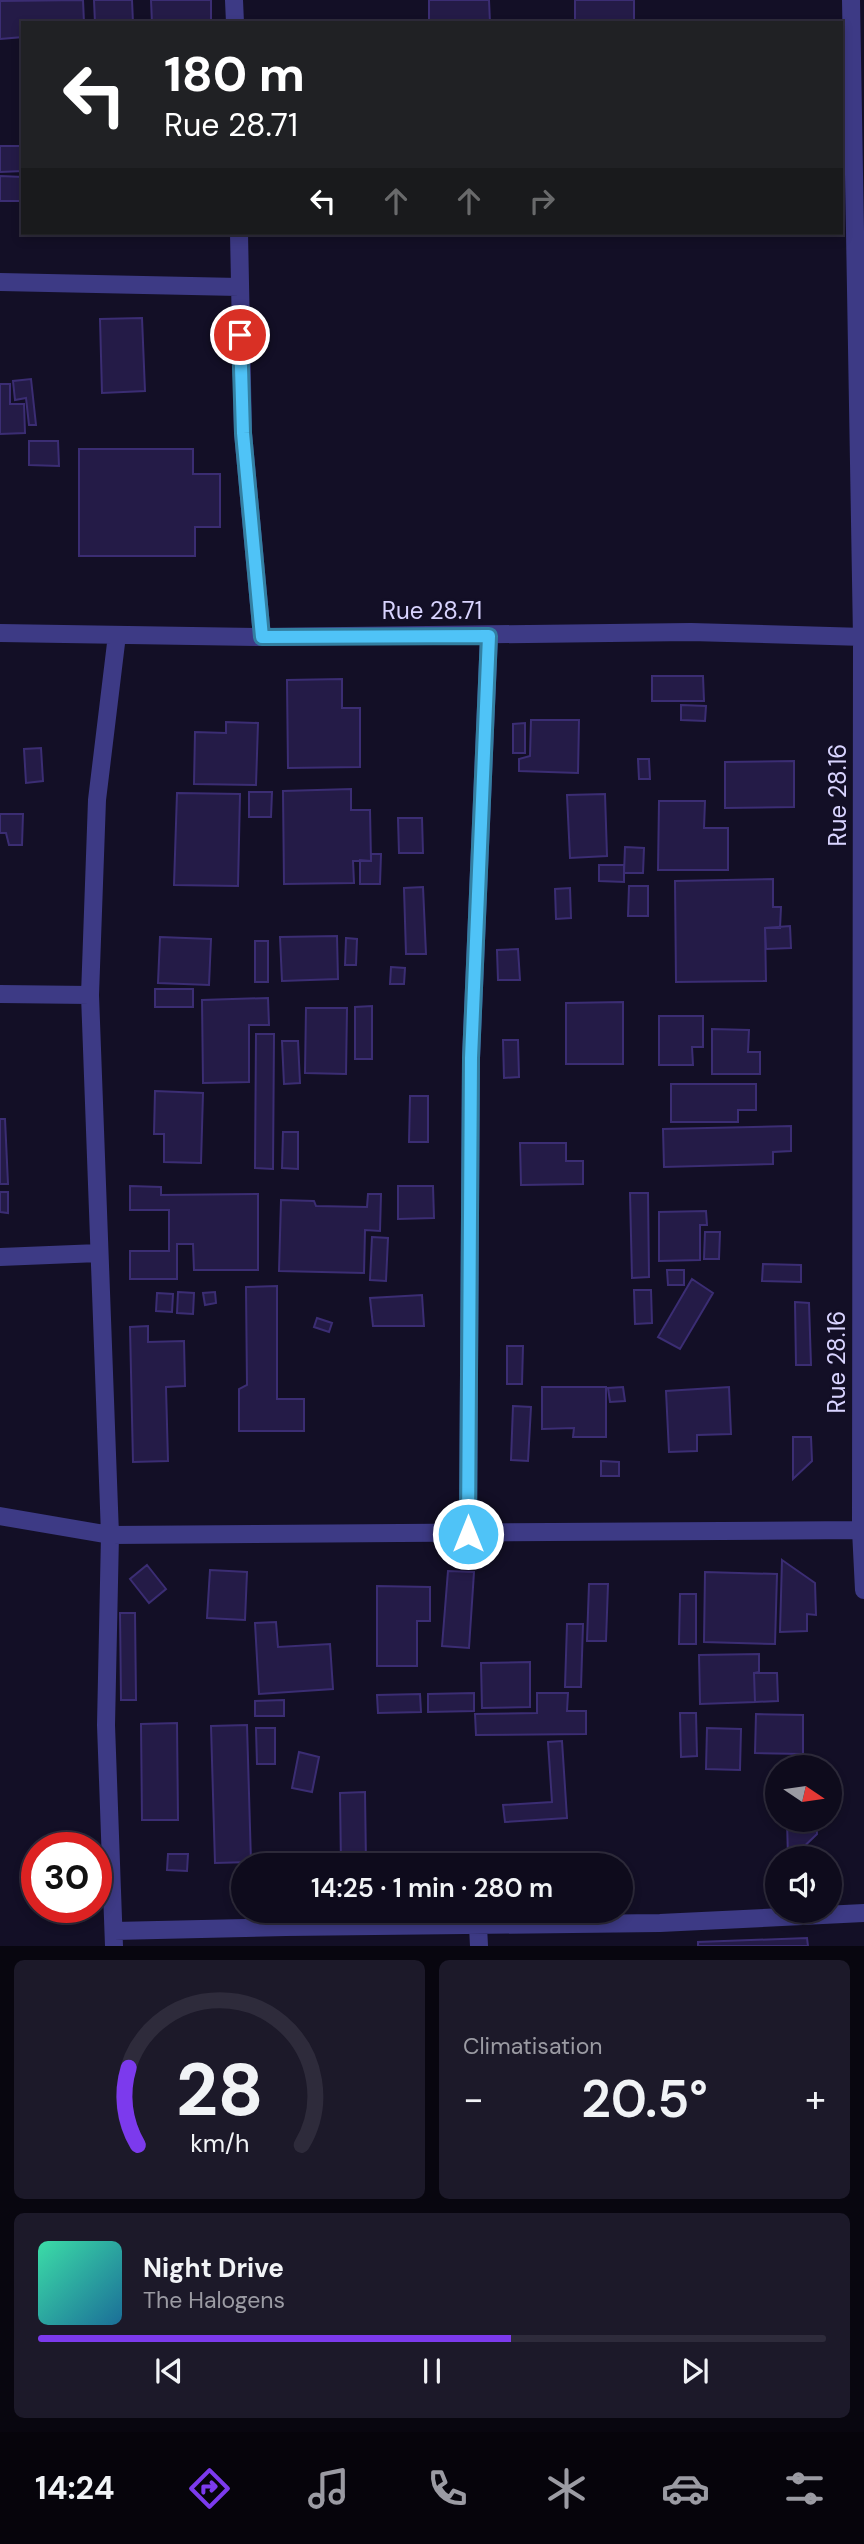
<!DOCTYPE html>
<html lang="fr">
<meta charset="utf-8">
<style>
body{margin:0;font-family:"DM Sans",sans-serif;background:#1c1929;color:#f1f3f6;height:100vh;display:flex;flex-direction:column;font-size:26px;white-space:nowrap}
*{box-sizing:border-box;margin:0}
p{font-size:23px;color:#9b9ba3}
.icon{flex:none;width:38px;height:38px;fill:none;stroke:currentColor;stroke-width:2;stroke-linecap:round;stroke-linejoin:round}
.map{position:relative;height:1946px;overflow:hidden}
.details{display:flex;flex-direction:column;gap:14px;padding:14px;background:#08060f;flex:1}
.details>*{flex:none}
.hud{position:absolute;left:21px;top:21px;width:822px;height:214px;border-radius:0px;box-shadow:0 4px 10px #0003,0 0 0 2px #2e2b3b;background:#202124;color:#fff;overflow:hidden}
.needle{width:46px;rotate:103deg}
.tools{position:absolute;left:765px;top:1755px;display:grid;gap:14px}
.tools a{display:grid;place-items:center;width:77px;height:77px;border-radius:50%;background:#0e0b1c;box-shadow:0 4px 10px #0003,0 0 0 2px #2e2b3b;font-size:35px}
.speed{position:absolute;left:21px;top:1832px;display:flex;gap:14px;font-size:35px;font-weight:700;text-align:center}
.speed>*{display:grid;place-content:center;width:91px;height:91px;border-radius:50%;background:#0e0b1c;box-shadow:0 4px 10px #0003,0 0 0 2px #2e2b3b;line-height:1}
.speed .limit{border:10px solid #d22;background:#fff;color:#111}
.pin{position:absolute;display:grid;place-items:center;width:60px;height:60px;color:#fff;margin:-30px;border:4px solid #fff;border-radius:50%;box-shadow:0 2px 7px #0007}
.me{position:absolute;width:77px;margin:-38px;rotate:0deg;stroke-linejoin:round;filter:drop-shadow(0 0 5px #0008)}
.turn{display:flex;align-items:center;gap:24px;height:147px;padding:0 28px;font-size:32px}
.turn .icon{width:91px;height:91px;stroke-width:2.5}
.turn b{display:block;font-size:49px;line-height:60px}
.lanes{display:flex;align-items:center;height:66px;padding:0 28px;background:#0003;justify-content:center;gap:35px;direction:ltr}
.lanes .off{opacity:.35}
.big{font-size:52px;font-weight:600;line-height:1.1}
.details .card{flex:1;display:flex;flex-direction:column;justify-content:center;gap:10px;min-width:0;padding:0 24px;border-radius:10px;background:#1c1929}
.details .dial{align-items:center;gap:0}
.dial svg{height:182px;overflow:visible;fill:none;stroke:#2e2b3b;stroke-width:7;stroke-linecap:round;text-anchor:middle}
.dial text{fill:#f1f3f6;stroke:none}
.song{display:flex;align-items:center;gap:21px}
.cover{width:84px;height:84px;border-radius:10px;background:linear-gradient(135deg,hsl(160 70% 55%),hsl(200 70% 35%))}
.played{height:7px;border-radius:4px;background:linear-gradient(90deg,#7c3aed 60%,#2e2b3b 60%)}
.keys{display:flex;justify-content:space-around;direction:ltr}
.heat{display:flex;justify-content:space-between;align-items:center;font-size:38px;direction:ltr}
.details .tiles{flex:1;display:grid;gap:14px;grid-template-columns:1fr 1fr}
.card:last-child{grid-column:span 2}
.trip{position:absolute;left:231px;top:1853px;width:402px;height:70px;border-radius:35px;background:#0e0b1c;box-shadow:0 4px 10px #0003,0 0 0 2px #2e2b3b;font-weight:600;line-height:70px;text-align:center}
.tabs{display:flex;height:112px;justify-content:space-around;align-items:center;background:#06040b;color:#9b9ba3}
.tabs .icon{width:49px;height:49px}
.tabs .current{color:#7c3aed}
.tabs b{font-size:32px;color:#f1f3f6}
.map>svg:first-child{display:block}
</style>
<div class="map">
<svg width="864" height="1946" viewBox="0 0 864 1946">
<rect width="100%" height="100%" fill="#130f26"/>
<path fill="#241b47" stroke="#3b2d73" stroke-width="2" d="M83 0 84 23H23V37L0 39V1Z
M94 0H132L133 23H95Z
M151 0H211V23H152Z
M429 0H489L490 23H429Z
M575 0H634V23H575Z
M0 146H23V171L0 172Z
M0 176 23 177V201H0Z
M142 318 145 391 102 393 100 319Z
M31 379 36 425H29L26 398 15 400 13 381Z
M0 384H10V404H24L25 433 0 434Z
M29 441H58L59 466 29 465Z
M79 449H193V474H220V527H195V556H79Z
M652 676H703L704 701H652Z
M342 679V708H360V767L288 768 287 680Z
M681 705 706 706 705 721 681 720Z
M531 720H579L578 773 519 771V759L530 756Z
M226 722 258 723 256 785 194 784 195 732 226 733Z
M525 723V753H513V724Z
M41 748 43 781 26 783 24 749Z
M638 759H649L650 779H639Z
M794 761V807L725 808V762Z
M351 789V810H370L371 861H353L354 883 284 884 283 791Z
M249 792H272L271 817H249Z
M177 793 240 794 238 886 174 885Z
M605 794 607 856 570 858 567 795Z
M659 801H705L704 828H728V870H658Z
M0 814H23L22 845H9L6 833H0Z
M398 818H422L423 853H399Z
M625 847 644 848 643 873H624Z
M371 854H381L380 884H360V860L371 861Z
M599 865H624V882L599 881Z
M773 879V907H781L780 928H765L766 981 676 982 675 881Z
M629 886H648V916H628Z
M423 887 426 954H406L404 888Z
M570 888 571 918 556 919 555 889Z
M790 926 791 948 766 949 765 928Z
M337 936 338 979 282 981 280 937Z
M160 937 211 939 209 985 158 983Z
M346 938 357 939 356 965H345Z
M255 941H268V982H255Z
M518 949 520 980H498L497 950Z
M391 967 405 968 404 984H390Z
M155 989H193V1007H155Z
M268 998 269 1025H249V1082L203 1083 202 1000Z
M623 1002V1064H566V1003Z
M372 1006V1059H355V1007Z
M306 1008H347L346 1074 305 1073Z
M659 1016H703V1047H692L693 1065H659Z
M712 1029 749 1030 748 1052H760V1074H712Z
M256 1034H274L273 1169 255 1168Z
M503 1040H518L519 1077 504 1078Z
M282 1041H298L300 1083 284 1084Z
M671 1084H756V1110H738V1122H671Z
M155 1091 203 1093 201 1163 164 1162V1134H154Z
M410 1096H428V1142H409Z
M0 1119H5L8 1184H0Z
M791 1126V1151L773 1152V1164L664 1167 663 1129Z
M283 1132H298V1169L282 1168Z
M520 1143H566V1161H583V1184L521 1185Z
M130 1186 161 1187V1195L258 1194V1270H194L193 1244H177V1279H130V1251H169V1210H130Z
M398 1186H433L434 1218 398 1219Z
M0 1192H8V1213L0 1212Z
M630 1193H648L649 1277 632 1278Z
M368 1194H381L380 1231 365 1230 364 1273 279 1271 281 1200 314 1201 316 1206 367 1207Z
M706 1211 707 1225H700V1260L659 1261V1212Z
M705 1232H720L719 1259H704Z
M372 1237 388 1238 386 1281 370 1280Z
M763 1264 801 1265V1282L762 1281Z
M667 1270H684V1285H668Z
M692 1279 713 1293 680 1349 658 1337Z
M277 1286V1399H304V1431H239V1389L247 1385 246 1287Z
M634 1290H651L652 1323 635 1324Z
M178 1292 194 1293 193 1314 177 1313Z
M215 1292 216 1303 205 1305 203 1293Z
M157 1293 173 1294 172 1312 156 1311Z
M422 1295 424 1326H373L370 1298Z
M795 1302 809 1303 811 1365H796Z
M317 1318 332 1323 329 1332 314 1327Z
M148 1326V1342L184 1341 185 1386 166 1387 168 1461 133 1462 130 1327Z
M507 1346H523L522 1384H507Z
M542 1387H606V1437H573L574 1428 542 1429Z
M623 1387 625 1401 610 1402 608 1388Z
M729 1387 731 1434 697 1435V1451L669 1452 666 1391Z
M513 1406 531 1407 528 1461 511 1460Z
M793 1437H811L812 1461 793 1479Z
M601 1461 619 1462V1476H601Z
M782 1560 815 1583 816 1615 807 1614V1631L780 1632Z
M147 1565 166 1589 149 1603 130 1579Z
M210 1570 247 1572 245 1620 207 1618Z
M448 1571 474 1572 469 1648 442 1646Z
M705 1572 777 1574 775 1644 704 1642Z
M589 1584H608L606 1641H587Z
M377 1586 430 1587V1621H417V1666H377Z
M680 1594H696V1644H679Z
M120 1613H135L136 1700H121Z
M276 1622 278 1647 330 1644 333 1689 259 1694 255 1623Z
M567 1624H583L581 1687H565Z
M759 1654V1672L754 1673 755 1702 700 1704 699 1655Z
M530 1662V1707L482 1708 481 1663Z
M754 1673H777L778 1701 755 1702Z
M474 1693V1711L428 1712V1694Z
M537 1693H568L567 1711H586V1734L476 1735 475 1714 537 1713Z
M420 1694 421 1712 378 1713 377 1695Z
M284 1700V1716H255V1701Z
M680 1713H696L697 1756 681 1757Z
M756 1714 803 1715V1754L755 1753Z
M177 1723 178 1820H142L141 1724Z
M247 1725 251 1862 215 1863 211 1726Z
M256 1728H275V1764H257Z
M707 1728 741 1729 740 1770 706 1769Z
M562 1741 567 1818 505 1822 503 1805 552 1802 548 1742Z
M299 1752 319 1757 312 1792 292 1788Z
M365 1792 366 1865H341L340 1793Z
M787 1820H816L817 1834 792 1858H788Z
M168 1854H188L187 1871 167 1870Z
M807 1938 808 1946H698V1942Z"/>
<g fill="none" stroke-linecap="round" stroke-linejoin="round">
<path stroke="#3d3a85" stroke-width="18" d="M234 0 235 23
M851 0 862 637 861 1530 864 1590
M239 233 243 433 262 637
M0 282 239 287
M0 633 262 637 691 632 864 637
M0 994 90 995
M0 1257 99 1253
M0 1516 110 1535 861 1530
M468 1534 471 1058 489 636
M478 1926 479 1946
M114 1931 286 1927 660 1923 864 1913
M114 1946 106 1725 110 1535 90 995 97 800 117 635"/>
</g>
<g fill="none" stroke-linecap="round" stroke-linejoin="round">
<defs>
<path id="route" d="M240 335 243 433 262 637 489 636 471 1058 468 1534"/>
</defs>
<use href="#route" stroke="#337fa1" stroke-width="18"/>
<use href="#route" stroke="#4fc3f7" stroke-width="12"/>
</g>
<g text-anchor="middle" stroke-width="5" stroke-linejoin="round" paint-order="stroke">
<g font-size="24" fill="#d9d4ff" stroke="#130f26">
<text x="432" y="619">Rue 28.71</text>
<text transform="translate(838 795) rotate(-90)" y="8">Rue 28.16</text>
<text transform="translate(837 1362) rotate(-90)" y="8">Rue 28.16</text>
</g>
</g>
</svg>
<div class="tools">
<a><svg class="needle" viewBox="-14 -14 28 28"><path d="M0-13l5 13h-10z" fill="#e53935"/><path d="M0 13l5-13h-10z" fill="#9b9ba3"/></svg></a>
<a><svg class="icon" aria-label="sound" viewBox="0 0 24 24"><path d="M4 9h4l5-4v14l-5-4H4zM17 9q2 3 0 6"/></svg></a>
</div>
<div class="speed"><div class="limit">30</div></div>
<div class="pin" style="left:240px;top:335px;background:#d93025"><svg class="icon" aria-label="arrive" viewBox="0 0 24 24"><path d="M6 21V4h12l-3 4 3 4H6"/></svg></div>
<svg class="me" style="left:468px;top:1534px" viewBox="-20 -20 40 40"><circle r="17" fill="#4fc3f7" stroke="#fff" stroke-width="3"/><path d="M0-11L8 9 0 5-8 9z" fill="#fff"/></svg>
<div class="trip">14:25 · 1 min · 280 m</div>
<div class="hud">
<div class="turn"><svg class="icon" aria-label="left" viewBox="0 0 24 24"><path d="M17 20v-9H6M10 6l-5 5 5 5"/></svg><div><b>180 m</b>Rue 28.71</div></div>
<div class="lanes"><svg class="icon" aria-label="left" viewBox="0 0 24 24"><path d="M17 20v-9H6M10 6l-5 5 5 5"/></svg><svg class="icon off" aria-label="ahead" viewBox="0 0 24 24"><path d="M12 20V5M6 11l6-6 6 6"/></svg><svg class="icon off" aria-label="ahead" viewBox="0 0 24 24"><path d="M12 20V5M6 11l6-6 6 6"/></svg><svg class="icon off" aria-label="right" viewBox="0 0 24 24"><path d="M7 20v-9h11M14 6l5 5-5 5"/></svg></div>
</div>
</div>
<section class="details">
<div class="tiles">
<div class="card dial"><svg viewBox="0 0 100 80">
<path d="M14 69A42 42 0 1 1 86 69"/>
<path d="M14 69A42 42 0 0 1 10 35" stroke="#7c3aed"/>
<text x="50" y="56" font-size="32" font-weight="700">28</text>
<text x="50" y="72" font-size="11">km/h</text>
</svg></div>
<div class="card"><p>Climatisation</p>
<div class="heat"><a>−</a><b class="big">20.5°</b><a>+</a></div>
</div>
<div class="card">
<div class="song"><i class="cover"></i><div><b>Night Drive</b><p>The Halogens</p></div></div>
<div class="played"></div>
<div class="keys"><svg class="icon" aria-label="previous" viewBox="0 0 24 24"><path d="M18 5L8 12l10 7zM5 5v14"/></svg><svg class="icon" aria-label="pause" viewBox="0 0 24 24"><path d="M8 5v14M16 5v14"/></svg><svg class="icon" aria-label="next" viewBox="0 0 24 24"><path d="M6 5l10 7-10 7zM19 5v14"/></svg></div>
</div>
</div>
</section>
<nav class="tabs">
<b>14:24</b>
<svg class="icon current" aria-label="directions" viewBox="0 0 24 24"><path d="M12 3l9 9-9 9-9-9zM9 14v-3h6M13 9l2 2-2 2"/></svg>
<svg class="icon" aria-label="music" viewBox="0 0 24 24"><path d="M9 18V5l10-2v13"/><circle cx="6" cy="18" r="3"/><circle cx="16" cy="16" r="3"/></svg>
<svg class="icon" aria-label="phone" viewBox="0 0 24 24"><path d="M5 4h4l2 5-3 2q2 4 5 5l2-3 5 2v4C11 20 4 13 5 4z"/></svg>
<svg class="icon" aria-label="climate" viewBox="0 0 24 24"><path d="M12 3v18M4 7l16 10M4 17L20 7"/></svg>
<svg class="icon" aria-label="car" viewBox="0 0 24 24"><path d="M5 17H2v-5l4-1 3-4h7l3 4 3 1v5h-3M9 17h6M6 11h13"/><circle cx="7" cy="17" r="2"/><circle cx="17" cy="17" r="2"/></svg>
<svg class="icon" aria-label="filters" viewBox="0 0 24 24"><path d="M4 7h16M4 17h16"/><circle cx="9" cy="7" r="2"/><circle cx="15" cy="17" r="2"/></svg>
</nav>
